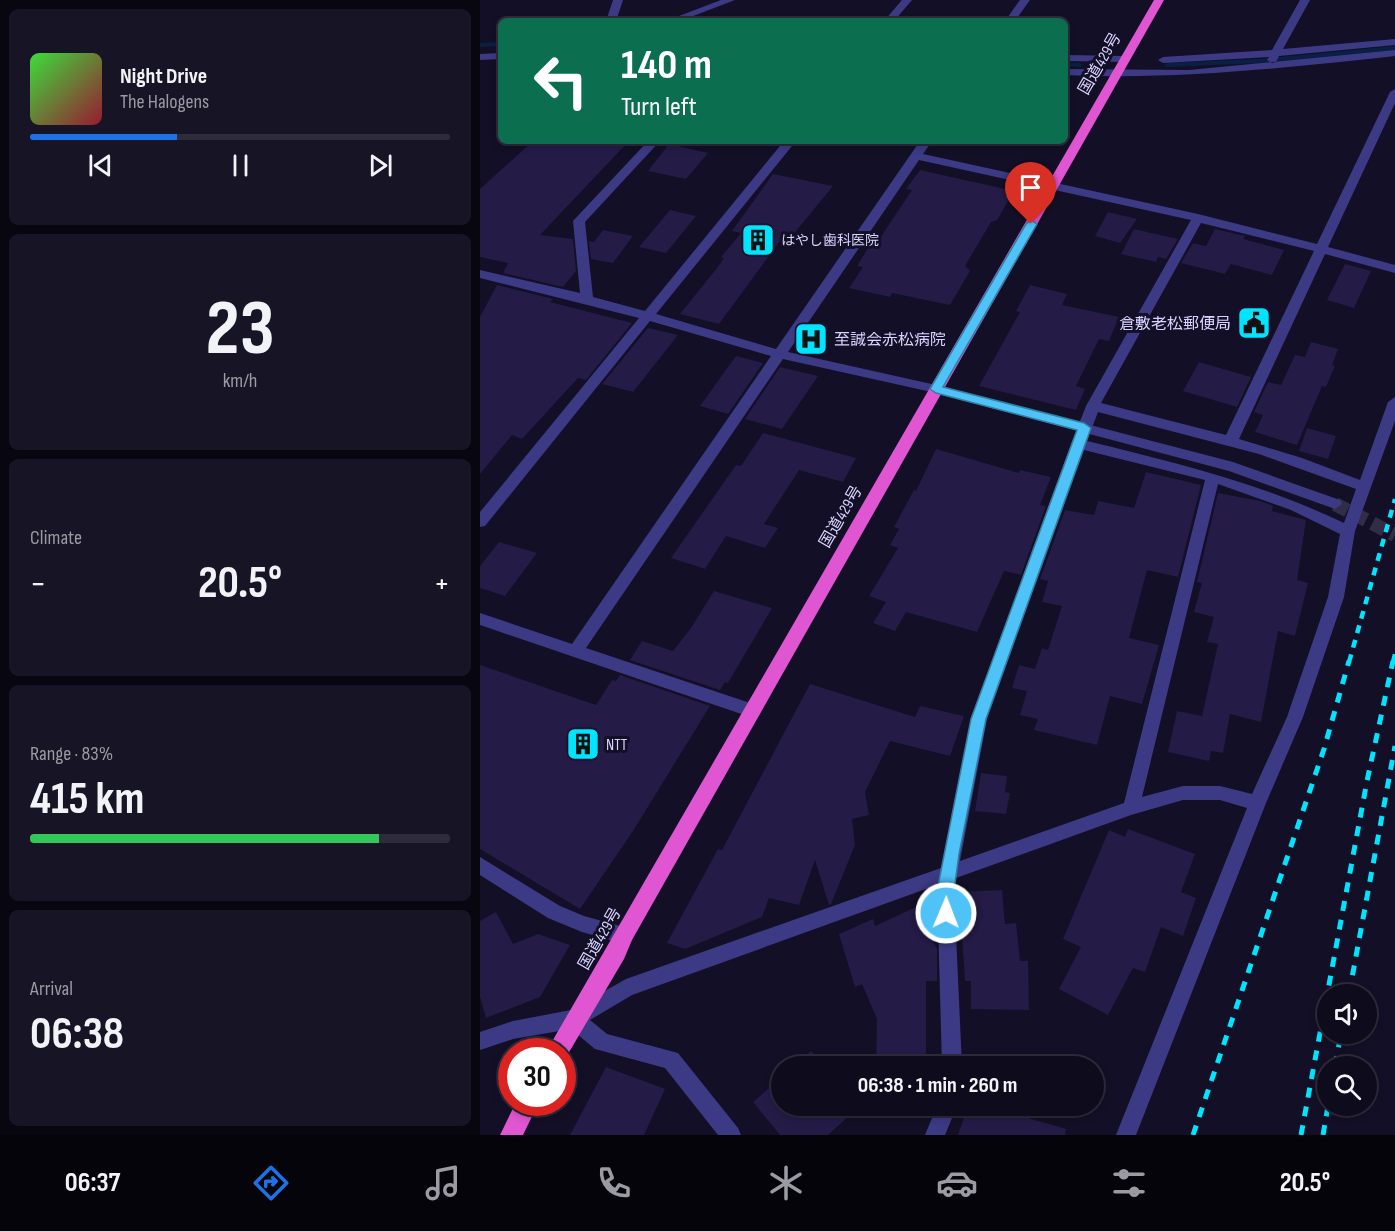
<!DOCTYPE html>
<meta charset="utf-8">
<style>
body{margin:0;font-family:"Sofia Sans Condensed","Noto Sans JP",sans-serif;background:#171425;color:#f1f3f6;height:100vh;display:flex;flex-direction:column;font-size:22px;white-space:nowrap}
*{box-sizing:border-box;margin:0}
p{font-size:20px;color:#9b9ba3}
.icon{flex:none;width:33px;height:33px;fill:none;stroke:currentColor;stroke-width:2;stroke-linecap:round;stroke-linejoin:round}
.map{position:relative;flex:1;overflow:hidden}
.details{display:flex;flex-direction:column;gap:9px;padding:9px;background:#08060f;width:480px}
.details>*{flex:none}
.guide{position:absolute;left:18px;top:18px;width:570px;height:126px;border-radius:9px;box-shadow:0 3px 9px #0003,0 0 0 2px #2e2b3b;background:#0b6e4f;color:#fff;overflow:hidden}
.tools{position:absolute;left:837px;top:984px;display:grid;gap:12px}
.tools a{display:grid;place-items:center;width:60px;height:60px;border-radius:50%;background:#0e0b1c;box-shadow:0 3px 9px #0003,0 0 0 2px #2e2b3b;font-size:30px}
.speed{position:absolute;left:18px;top:1038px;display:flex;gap:12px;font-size:30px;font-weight:700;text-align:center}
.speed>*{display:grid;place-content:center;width:78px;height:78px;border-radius:50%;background:#0e0b1c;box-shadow:0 3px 9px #0003,0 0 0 2px #2e2b3b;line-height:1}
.speed .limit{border:9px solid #d22;background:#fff;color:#111}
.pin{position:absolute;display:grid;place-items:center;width:51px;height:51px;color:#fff;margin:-62px -26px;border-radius:50% 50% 50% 0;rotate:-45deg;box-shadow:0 0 6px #0007}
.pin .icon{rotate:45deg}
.me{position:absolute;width:66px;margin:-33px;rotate:1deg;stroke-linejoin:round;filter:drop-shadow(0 0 4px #0008)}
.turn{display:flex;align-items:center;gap:21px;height:126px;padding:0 24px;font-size:27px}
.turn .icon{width:78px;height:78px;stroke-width:2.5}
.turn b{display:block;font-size:42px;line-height:51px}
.big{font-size:45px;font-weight:700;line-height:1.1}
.details .widget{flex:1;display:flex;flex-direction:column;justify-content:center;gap:9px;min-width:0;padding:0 21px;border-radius:9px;background:#171425}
.details .dial{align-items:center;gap:0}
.dial b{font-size:78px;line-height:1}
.song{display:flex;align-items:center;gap:18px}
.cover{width:72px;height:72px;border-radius:9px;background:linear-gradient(135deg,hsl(120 70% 55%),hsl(350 70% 35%))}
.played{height:6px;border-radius:3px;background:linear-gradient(90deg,#1a73e8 35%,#2e2b3b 35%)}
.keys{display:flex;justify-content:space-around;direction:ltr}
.heat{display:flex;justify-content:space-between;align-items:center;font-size:33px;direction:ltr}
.charge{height:9px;border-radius:4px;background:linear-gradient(90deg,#34c759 83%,#2e2b3b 0)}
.trip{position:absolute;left:291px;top:1056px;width:333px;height:60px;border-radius:30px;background:#0e0b1c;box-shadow:0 3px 9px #0003,0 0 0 2px #2e2b3b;font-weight:700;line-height:60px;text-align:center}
.tab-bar{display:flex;height:96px;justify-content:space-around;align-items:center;background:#06040b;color:#9b9ba3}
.tab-bar .icon{width:42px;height:42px}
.tab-bar .active{color:#1a73e8}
.tab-bar b{font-size:27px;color:#f1f3f6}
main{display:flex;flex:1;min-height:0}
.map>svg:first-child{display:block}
</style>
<main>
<section class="details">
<div class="widget">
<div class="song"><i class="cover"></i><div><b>Night Drive</b><p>The Halogens</p></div></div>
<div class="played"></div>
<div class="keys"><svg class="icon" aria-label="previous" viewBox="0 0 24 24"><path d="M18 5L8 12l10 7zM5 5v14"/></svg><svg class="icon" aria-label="pause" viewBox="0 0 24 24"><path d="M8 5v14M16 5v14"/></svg><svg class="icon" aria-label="next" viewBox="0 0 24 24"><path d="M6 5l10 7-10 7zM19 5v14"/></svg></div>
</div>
<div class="widget dial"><b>23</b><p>km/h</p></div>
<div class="widget"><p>Climate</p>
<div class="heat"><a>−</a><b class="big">20.5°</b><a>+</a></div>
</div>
<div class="widget"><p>Range · 83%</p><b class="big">415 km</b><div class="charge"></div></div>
<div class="widget"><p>Arrival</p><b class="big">06:38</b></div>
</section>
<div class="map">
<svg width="915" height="1135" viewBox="0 0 915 1135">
<rect width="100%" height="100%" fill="#130f26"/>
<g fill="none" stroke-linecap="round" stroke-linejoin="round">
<path fill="#0a1f44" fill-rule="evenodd" d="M21 42V46L0 47V43Z
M915 46V50L780 63 687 67 684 65 687 63 780 59Z
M585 62 600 63 603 65 600 67 585 66Z"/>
</g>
<path fill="#241b47" d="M53 141H149L60 235 93 239 96 271 83 287 23 273 28 263 0 257V189Z
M189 144 228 153 206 179 168 171Z
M440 170 534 191 517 220 511 222 485 266 490 271 470 305 412 293 410 297 369 288 383 267 377 266 393 240 398 241 432 190 426 189Z
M293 174 353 186 312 236 305 234 239 324 200 314 237 268 244 258 241 257 261 233 252 231Z
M190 210 216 216 186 253 159 247Z
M628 212 657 219 640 243 615 236Z
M654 229 698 239 686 259 678 257 676 262 641 254Z
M735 229 765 236 763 239 804 250 792 275 751 264 745 274 701 263 713 243 726 246Z
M123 230 153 236 133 263 111 259 109 241 114 242Z
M865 264 891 271 874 308 847 300Z
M17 285 73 299 70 302 152 323 106 380 98 378 42 439 32 435 0 474V317Z
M550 285 587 294 582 305 639 317 629 341 619 339 596 386 605 389 596 410 499 386 540 312 536 311Z
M168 328 198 335 153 392 122 384Z
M831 342 858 349 852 365 855 366 846 387 842 386 817 445 775 432 783 415 774 412 788 382 801 385 815 355 825 357Z
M256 356 283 363 248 414 220 406Z
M719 362 771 377 757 407 703 391Z
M300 367 338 376 302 429 265 419Z
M827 428 856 436 848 459 819 451Z
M283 433 376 458 363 482 319 470 284 524 298 528 285 548 246 536 225 569 191 558 256 465 261 466Z
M456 449 539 473 540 470 571 477 560 505 566 506 541 575 524 571 497 632 426 612 415 631 393 623 406 602 389 596 418 548 410 545 419 529 414 527 434 490 436 491Z
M666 472 721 485 698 577 667 570 649 638 679 645 662 704 630 696 617 745 554 730 558 719 540 715 547 691 532 688 539 665 555 669 562 648 568 650 582 606 562 602 568 581 560 579 585 510 614 515 618 501 654 508Z
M738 493 780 501 793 506 792 511 826 520 817 580 828 583 815 636 798 631 781 722 750 714 743 753 731 751 729 761 688 752 697 711 722 716 738 644 727 642 734 617 714 612 722 583 717 582Z
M19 542 57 553 25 596 0 588V566Z
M234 591 292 608 248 683 245 682 240 690 150 660 162 641 193 651 211 628Z
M0 665 116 705 132 680 136 681 140 675 230 706 153 831 100 909 0 849Z
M330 684 435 717 440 706 484 716 470 756 410 741 385 792 389 815 372 819 375 845 351 904 349 905 335 860 319 905 289 898 282 917 205 949 187 943 238 849 242 850Z
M501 773 527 776 525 792 530 793 526 814 495 811Z
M648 829 715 854 701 892 716 898 703 936 681 927 665 972 653 968 628 1015 579 989 601 947 583 939 629 830 645 837Z
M522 890 525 924 536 923 540 961H548L549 1010 491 1009V981H485L479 892Z
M436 907 457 949V981H446V1066H396L397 1019 382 984 375 987 359 934 393 919 395 926Z
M16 912 33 944 58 934 90 945 60 997 6 1018 0 997V921Z
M331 1051 345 1066H314Z
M126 1067 185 1089 164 1135H90Z
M302 1077V1106H380L348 1135H300L273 1102Z
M488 1106H507L586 1129 585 1135H478Z"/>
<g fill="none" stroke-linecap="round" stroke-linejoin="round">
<path stroke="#312d47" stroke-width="14" stroke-dasharray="14 7" stroke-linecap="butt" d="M855 504 915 535"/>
<path fill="#3d3a85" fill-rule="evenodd" d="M133 0H143L136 21H126Z
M422 0H432L414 21H404Z
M540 0H550L535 21H525Z
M820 0H830L803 49 915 39V45L799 56 796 62 792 63 787 60 789 57 683 63 678 60 683 57 792 50Z
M915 50V56C805 68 696 80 585 75V69L709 70Z
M585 55 645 56 650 59 645 62 585 61Z
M915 89V103L848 247 915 265V273L845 254 759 439 822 458 880 480 908 402 915 397V421L875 531 864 597 823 717 786 803 656 1135H636L767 808 740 800H703L651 815 476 878 474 891 482 1066H462L457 885 152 995 110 1020 127 1034 198 1053 258 1128 261 1135H238L185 1068 115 1049 91 1029 33 1039 0 1050V1032L33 1021 91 1010 146 979 461 868 491 719 591 444 606 406 711 220 439 160 308 352 456 385 463 389 461 392 456 393 303 359 106 648 279 706 281 711 279 716 273 718 0 625V613L92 644 291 356 170 321 5 526 0 527V512L159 318 0 278V270L100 293 93 221 168 141H180L105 222 113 297 165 311 304 141H316L176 314 296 349 440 141H452L443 154 718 214 837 244 910 92ZM721 223 834 251 746 435 621 403ZM618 412 779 454 876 489 864 523C780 483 697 463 607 441ZM604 450 725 480 644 803 480 861 507 719ZM738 484 811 510 860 534 848 597 807 717 772 794 740 786H703L662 797Z
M0 857 80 906 104 916 151 929 153 935 151 941 144 944 102 932 68 918 0 875Z
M457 1106H477L465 1135H445Z"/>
<path fill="#3d3a85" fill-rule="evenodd" d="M241 0H255L200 21H186Z
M21 53V59L0 60V54Z
M456 385 753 462 860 500 862 504 855 509 749 471 451 392 449 389Z"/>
<path fill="#e055d1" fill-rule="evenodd" d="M674 0H684L152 940 144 959 85 1059 82 1060V1052H66Z
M36 1102H59L43 1135H20Z"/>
<path stroke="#00e5ff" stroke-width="4.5" stroke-dasharray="8 7" stroke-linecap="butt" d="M869 662 915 499
M913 662 915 654"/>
<path stroke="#00e5ff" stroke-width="5" stroke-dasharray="10 9" stroke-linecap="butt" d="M869 994 915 746
M855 1066 861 1034
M713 1135 844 749 869 661
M821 1135 887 781 913 661
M843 1135 848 1106"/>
</g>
<path fill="#4fc3f7" stroke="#337fa1" stroke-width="1.5" d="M551 220 557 224 463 387 604 423 611 428 506 719 479 854 474 891V913L472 918 466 920 460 918 458 913 457 891 491 719 597 430 456 393 450 389 546 224Z"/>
<defs>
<symbol id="building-square" viewBox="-11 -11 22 22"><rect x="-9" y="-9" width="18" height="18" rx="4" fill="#00e5ff" stroke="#130f26"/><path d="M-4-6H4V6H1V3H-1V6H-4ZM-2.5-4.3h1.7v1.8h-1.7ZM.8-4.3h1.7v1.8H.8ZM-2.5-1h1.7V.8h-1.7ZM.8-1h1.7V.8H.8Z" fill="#111"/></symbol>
<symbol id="civic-square" viewBox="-11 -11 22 22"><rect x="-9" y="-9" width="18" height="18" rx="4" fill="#00e5ff" stroke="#130f26"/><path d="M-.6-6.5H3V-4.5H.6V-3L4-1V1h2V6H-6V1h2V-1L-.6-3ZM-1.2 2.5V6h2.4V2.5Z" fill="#111"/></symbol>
<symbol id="hospital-square" viewBox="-11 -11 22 22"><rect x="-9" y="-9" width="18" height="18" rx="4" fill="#00e5ff" stroke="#130f26"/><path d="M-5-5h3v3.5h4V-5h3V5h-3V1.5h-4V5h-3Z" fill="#111"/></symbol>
</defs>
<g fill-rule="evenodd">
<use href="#building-square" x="259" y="221" width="38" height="38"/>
<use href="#civic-square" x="755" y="304" width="38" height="38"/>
<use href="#hospital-square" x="312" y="320" width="38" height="38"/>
<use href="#building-square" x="84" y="725" width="38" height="38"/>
</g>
<g text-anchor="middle" stroke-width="6" stroke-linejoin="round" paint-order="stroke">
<g font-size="14" fill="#d9d4ff" stroke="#130f26" text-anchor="start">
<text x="301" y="245">はやし歯科医院</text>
</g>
<g font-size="16" fill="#d9d4ff" stroke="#130f26">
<text transform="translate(619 63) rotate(-60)" y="6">国道429号</text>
<text transform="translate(360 516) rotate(-60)" y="6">国道429号</text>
<text transform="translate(119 938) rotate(-60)" y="6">国道429号</text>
</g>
<g font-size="16" fill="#d9d4ff" stroke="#130f26" text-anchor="start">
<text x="751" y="329" text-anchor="end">倉敷老松郵便局</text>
<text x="354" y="345">至誠会赤松病院</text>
<text x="126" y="750">NTT</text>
</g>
</g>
</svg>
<div class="tools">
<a><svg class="icon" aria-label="sound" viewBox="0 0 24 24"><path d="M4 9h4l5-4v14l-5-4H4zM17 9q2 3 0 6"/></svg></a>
<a><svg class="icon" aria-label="search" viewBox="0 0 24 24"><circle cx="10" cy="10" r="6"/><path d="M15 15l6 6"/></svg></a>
</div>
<div class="speed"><div class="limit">30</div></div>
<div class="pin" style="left:551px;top:224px;background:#d93025"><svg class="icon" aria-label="arrive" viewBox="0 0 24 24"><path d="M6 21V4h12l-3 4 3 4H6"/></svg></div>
<svg class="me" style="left:466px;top:913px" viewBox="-20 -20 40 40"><circle r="17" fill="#4fc3f7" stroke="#fff" stroke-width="3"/><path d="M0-11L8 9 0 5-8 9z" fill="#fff"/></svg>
<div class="trip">06:38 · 1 min · 260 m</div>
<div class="guide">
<div class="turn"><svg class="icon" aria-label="left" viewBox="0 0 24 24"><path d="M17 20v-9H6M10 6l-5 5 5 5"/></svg><div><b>140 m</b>Turn left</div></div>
</div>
</div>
</main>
<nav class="tab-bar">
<b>06:37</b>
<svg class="icon active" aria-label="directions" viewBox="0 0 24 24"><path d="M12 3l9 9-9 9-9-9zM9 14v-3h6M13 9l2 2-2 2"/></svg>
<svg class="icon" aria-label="music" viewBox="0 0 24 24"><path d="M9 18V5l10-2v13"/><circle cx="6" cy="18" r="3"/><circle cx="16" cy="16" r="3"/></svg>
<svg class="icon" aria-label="phone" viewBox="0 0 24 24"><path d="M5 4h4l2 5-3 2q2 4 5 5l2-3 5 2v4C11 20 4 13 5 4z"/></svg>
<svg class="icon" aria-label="climate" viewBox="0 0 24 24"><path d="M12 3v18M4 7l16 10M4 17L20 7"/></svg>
<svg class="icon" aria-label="car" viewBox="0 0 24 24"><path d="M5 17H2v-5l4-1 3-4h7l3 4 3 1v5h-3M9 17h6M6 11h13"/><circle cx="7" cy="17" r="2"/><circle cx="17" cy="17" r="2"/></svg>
<svg class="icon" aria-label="filters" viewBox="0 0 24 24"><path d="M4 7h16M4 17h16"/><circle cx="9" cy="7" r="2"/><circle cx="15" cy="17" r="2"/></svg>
<b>20.5°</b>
</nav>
